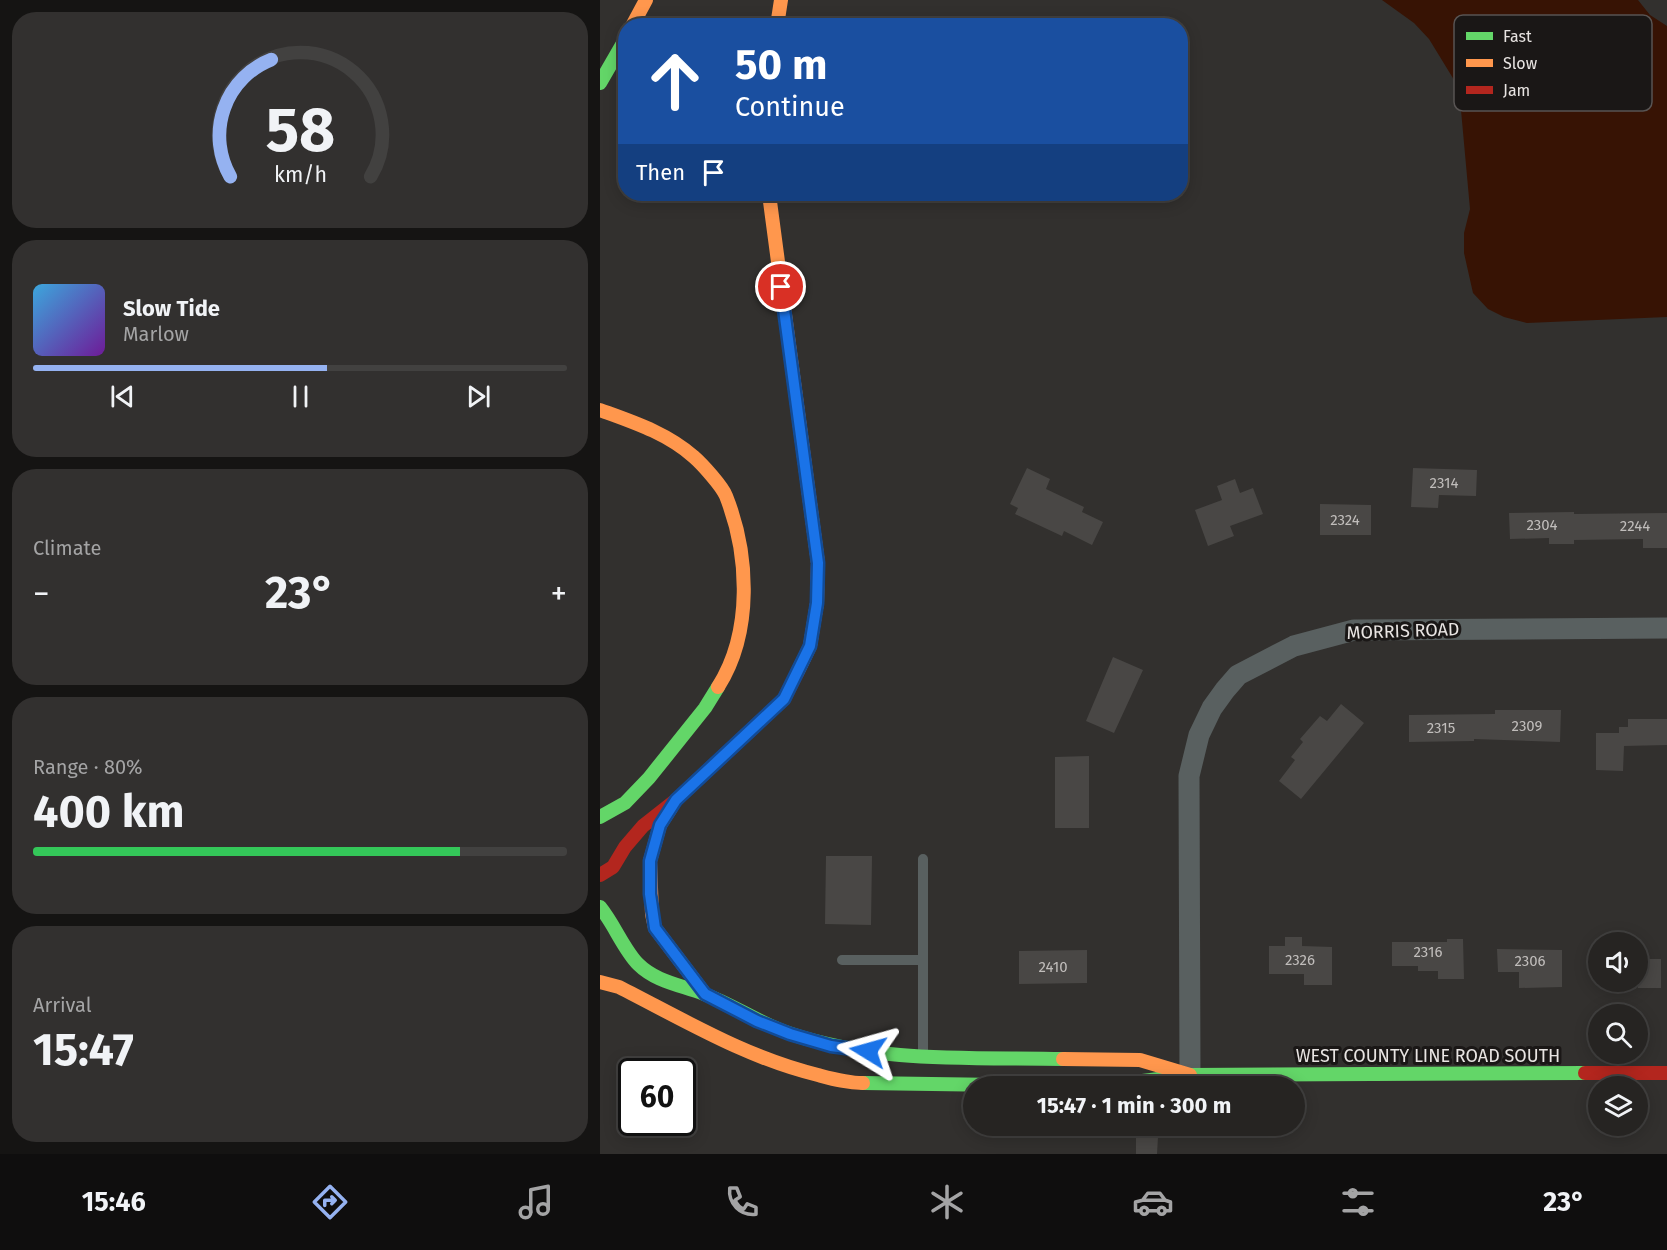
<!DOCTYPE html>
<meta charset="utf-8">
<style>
body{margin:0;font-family:"Fira Sans",sans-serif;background:#32302f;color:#f1f3f6;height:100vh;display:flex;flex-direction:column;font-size:22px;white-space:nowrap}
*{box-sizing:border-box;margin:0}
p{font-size:20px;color:#a4a4a5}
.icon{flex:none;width:33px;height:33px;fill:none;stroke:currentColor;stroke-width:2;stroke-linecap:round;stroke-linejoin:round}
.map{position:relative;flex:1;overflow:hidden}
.drawer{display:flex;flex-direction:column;gap:12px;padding:12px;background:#151413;width:600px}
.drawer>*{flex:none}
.top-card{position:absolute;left:18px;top:18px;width:570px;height:183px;border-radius:24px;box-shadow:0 3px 15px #0003,0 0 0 2px #424140;background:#1a4fa0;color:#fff;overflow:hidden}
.controls{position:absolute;left:988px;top:932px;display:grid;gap:12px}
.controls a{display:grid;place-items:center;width:60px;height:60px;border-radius:50%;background:#262422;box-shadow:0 3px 15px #0003,0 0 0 2px #424140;font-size:30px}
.speed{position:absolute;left:18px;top:1058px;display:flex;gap:12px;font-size:30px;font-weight:700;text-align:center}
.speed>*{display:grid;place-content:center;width:78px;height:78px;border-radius:50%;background:#262422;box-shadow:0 3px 15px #0003,0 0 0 2px #424140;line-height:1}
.speed .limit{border:3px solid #111;border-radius:9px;background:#fff;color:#111}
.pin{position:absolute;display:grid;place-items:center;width:51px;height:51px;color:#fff;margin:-26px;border:3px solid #fff;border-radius:50%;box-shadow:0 2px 6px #0007}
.me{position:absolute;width:66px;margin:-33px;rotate:278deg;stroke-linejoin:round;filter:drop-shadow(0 0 4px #0008)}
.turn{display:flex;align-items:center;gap:21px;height:126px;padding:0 18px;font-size:27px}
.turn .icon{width:78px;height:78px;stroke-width:2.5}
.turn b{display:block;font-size:42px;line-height:51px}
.then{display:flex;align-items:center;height:57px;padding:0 18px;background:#0003;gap:12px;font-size:22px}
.big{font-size:45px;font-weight:700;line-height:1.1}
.drawer .card{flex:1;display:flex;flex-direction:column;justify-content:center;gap:9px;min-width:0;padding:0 21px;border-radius:24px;background:#32302f}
.drawer .dial{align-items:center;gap:0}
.dial svg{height:156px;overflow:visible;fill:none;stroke:#424140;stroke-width:7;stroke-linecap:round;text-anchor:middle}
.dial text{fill:#f1f3f6;stroke:none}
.song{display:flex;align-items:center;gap:18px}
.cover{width:72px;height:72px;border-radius:9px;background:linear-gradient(135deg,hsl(200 70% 55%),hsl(280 70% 35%))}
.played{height:6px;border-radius:3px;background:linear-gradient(90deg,#95b2f1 55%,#424140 55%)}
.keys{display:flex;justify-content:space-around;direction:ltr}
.heat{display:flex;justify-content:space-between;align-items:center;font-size:33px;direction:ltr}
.charge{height:9px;border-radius:4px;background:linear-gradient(90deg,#34c759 80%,#424140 0)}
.trip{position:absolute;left:363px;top:1076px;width:342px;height:60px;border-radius:30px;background:#262422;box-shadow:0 3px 15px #0003,0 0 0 2px #424140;font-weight:700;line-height:60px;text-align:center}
.tabs{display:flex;height:96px;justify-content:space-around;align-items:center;background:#0f0e0e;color:#a4a4a5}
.tabs .icon{width:42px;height:42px}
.tabs .on{color:#95b2f1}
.tabs b{font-size:27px;color:#f1f3f6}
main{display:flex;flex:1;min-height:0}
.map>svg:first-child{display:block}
</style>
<main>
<section class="drawer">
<div class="card dial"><svg viewBox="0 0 100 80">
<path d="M14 69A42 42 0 1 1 86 69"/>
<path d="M14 69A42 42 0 0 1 35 9" stroke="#95b2f1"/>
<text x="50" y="56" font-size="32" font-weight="700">58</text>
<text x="50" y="72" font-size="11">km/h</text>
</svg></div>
<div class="card">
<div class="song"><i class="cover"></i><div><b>Slow Tide</b><p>Marlow</p></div></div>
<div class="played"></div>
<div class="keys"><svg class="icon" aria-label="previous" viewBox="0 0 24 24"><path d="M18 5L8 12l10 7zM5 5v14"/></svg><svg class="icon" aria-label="pause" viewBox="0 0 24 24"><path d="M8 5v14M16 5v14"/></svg><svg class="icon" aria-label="next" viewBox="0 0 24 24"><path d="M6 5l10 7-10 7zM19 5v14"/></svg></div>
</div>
<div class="card"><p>Climate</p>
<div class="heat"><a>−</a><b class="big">23°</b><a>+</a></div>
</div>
<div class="card"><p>Range · 80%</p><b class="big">400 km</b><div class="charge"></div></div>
<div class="card"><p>Arrival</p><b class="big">15:47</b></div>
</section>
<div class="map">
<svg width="1067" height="1154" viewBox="0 0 1067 1154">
<rect width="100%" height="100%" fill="#32302e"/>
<path fill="#371304" d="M782 0H1038L1050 15 1067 26V317L927 323 904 317 888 309 873 293 864 253V233L870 209 859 88 829 39 814 23Z"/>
<path fill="#494745" d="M427 468 450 479 446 489 484 507 482 512 503 522 492 545 464 531 462 536 415 514 418 508 410 504Z
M813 468 877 470 876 496 839 495 838 508 811 507Z
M635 479 640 493 653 488 663 514 630 526 634 536 608 546 595 510 622 500 617 486Z
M720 504 771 505V535H720Z
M974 512V514L1067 513V548H1043V539L974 540V544H949V538L910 539 909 513Z
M513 657 543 670 514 733 486 721Z
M741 704 764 723 701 799 679 781 695 760 691 757 703 742 700 739 720 716 727 721Z
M895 710H961L960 742 874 739V741L809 742V715L895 714Z
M1028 719H1067V745L1024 746 1023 771 996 770V733H1019V727H1028Z
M489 756V828H455V757Z
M226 856H272L271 925 225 924Z
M685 937H702V946L732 947V985H704V974H669V946H685Z
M847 939H863L864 979H838V971H818V966H792V942H847Z
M897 949 962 950V987L919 988V972H898Z
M487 950V983L419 984V951Z
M1038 959H1061V988H1038Z
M536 1137H558L557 1154H536Z"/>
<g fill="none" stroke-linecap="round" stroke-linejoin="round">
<path stroke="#596060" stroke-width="10" d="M323 859V1053
M242 960H323"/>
<path stroke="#596060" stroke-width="21" d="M590 1075 589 776 599 735 612 708 625 690 638 675 694 646 754 630 1067 628"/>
<path stroke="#63d668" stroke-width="14" d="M0 83 26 38
M0 817 25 803 49 778 105 708 118 687
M0 907C14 924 24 950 38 964 56 982 81 985 104 994 134 1005 160 1024 191 1034 278 1063 372 1057 463 1059
M263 1083 480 1086
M503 1086 590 1075 985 1073"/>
<path stroke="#ff974d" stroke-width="14" d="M32 26 46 0
M177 26 181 0
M169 194 218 563 217 603 210 646 197 673
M0 410C33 422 67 433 94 457 102 464 122 486 126 496 149 554 153 632 118 687
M71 808 60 825 50 861 52 914 55 928 105 994
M0 982 19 987C84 1020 147 1058 218 1075 233 1079 247 1083 263 1083
M463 1059 540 1060 590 1075"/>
<path stroke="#b3261e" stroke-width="14" d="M0 875 13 867 25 847 43 826 76 800 184 699 197 673
M985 1073H1067"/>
</g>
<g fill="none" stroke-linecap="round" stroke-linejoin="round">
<defs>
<path id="route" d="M181 287 218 563 217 603 210 646 184 699 76 800 60 825 50 861V894L55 928 105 994 157 1021 190 1034 231 1046 268 1051"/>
</defs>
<use href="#route" stroke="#114b97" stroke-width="15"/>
<use href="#route" stroke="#1a73e8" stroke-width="10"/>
</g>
<g text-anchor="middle" stroke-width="6" stroke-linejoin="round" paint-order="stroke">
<g font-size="15" fill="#c0bdbb">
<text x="844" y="488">2314</text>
<text x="745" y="525">2324</text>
<text x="942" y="530">2304</text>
<text x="1035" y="531">2244</text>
<text x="927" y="731">2309</text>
<text x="841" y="733">2315</text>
<text x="828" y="957">2316</text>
<text x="700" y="965">2326</text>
<text x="930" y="966">2306</text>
<text x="453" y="972">2410</text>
</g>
<g font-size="18" fill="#e8e4e2" stroke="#1a1716">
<text transform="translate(803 631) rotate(-2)" y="6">MORRIS ROAD</text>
<text x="828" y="1062">WEST COUNTY LINE ROAD SOUTH</text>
</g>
</g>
<rect x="854" y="15" width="198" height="96" rx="9" fill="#1a1716" stroke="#585453" stroke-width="1.5"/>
<rect x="866" y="32" width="27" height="8" fill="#63d668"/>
<rect x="866" y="59" width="27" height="8" fill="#ff974d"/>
<rect x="866" y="86" width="27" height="8" fill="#b3261e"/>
<g font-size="16" fill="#e8e4e2">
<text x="903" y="42">Fast</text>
<text x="903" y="69">Slow</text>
<text x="903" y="96">Jam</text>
</g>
</svg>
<div class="controls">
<a><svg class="icon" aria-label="sound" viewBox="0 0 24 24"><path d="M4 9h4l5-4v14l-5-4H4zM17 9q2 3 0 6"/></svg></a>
<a><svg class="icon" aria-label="search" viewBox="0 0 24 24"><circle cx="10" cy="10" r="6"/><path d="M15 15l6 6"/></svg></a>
<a><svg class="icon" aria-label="layers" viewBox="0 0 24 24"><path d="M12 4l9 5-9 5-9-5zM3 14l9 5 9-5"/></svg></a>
</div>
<div class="speed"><div class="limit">60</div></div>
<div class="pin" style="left:181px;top:287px;background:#d93025"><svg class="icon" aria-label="arrive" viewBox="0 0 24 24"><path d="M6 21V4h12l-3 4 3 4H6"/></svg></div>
<svg class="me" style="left:268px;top:1051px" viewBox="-20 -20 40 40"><path d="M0-17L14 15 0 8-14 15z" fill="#1a73e8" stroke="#fff" stroke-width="4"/></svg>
<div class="trip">15:47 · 1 min · 300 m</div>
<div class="top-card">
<div class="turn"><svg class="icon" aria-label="ahead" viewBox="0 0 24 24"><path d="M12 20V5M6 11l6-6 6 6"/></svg><div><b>50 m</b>Continue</div></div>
<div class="then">Then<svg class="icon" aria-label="arrive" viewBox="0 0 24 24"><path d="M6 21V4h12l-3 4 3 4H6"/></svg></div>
</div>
</div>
</main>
<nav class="tabs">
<b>15:46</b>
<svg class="icon on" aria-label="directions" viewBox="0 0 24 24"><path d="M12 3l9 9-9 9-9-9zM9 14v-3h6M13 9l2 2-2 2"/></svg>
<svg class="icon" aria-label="music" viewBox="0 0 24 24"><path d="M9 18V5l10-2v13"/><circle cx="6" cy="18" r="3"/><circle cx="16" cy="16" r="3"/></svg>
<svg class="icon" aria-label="phone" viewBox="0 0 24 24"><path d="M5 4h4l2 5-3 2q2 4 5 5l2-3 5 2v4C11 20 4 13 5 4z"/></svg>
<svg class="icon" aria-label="climate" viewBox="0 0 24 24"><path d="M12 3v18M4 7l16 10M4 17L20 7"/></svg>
<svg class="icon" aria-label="car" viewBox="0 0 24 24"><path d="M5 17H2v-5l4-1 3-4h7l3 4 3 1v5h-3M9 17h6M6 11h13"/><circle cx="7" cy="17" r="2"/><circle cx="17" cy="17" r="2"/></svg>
<svg class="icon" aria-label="filters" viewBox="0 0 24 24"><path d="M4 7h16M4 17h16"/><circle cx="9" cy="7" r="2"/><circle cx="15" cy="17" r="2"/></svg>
<b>23°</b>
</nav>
